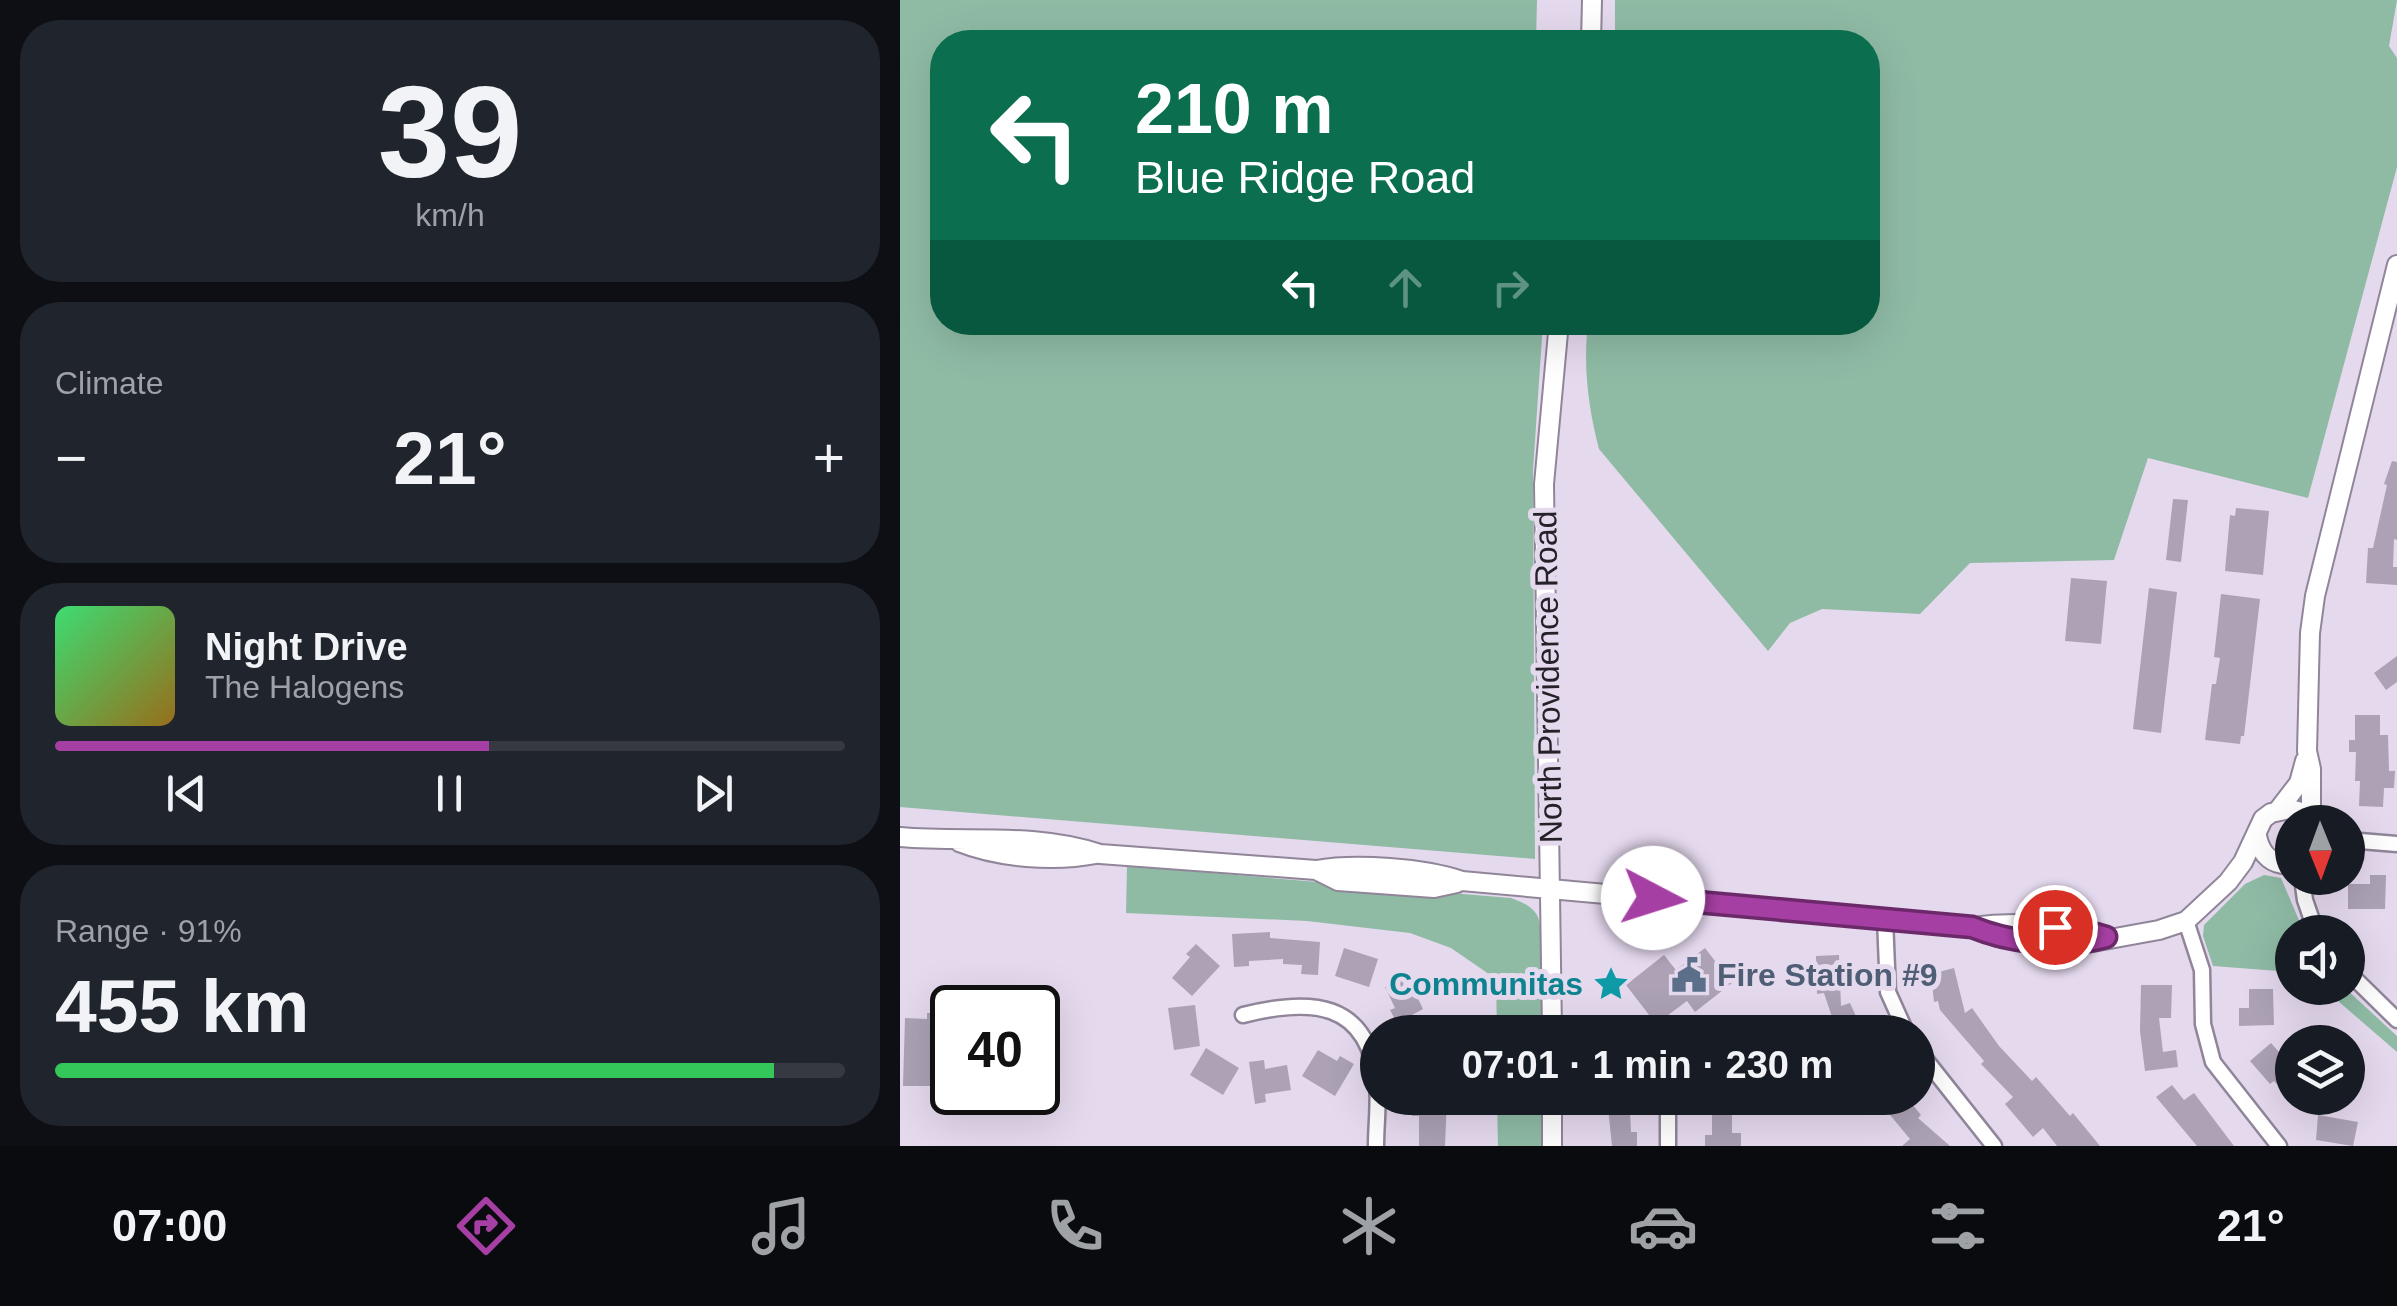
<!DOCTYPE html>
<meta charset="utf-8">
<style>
body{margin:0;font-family:Helvetica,sans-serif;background:#20242c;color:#f1f3f6;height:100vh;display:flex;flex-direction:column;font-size:38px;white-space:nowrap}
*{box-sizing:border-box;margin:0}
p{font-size:32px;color:#9ea1a6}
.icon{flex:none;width:55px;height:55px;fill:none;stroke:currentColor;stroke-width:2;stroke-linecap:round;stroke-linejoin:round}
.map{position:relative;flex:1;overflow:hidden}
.drawer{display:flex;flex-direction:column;gap:20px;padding:20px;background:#0d0f14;width:900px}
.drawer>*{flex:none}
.banner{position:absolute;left:30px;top:30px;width:950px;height:305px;border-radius:40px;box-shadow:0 10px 40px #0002;background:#0b6e4f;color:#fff;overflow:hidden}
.needle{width:65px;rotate:179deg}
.buttons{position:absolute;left:1375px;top:805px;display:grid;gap:20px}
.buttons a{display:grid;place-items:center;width:90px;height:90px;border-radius:50%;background:#171b24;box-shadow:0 10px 40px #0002;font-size:50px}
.speed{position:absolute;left:30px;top:985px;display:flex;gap:20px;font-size:50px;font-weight:700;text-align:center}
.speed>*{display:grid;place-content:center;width:130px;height:130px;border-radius:50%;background:#171b24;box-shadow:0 10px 40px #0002;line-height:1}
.speed .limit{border:5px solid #111;border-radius:15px;background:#fff;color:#111}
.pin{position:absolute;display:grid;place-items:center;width:85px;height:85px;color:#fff;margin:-42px;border:5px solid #fff;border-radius:50%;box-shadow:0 2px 10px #0007}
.me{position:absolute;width:110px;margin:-55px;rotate:95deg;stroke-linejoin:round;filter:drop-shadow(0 0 8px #0008)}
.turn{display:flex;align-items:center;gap:35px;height:210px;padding:0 40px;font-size:45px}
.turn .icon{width:130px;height:130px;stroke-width:2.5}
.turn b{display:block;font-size:70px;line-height:85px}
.lanes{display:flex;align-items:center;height:95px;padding:0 40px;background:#0003;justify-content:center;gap:50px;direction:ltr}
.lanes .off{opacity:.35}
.big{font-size:75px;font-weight:700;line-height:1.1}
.drawer .widget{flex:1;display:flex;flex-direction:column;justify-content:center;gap:15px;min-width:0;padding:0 35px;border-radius:40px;background:#20242c}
.drawer .dial{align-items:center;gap:0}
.dial b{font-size:130px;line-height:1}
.song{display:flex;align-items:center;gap:30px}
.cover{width:120px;height:120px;border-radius:15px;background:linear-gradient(135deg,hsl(140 70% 55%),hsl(40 70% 35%))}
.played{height:10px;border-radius:5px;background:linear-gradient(90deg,#a63fa3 55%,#363941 55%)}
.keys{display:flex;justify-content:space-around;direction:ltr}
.heat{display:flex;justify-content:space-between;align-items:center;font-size:55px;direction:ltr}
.charge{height:15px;border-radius:8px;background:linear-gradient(90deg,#34c759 91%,#363941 0)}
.trip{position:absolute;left:460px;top:1015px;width:575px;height:100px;border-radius:50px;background:#171b24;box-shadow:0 10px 40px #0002;font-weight:700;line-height:100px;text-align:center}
.tabs{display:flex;height:160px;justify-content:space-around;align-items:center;background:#090b0e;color:#9ea1a6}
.tabs .icon{width:70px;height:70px}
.tabs .selected{color:#a63fa3}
.tabs b{font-size:45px;color:#f1f3f6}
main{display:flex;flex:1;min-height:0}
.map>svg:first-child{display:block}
</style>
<main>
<section class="drawer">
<div class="widget dial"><b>39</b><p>km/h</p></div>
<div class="widget"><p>Climate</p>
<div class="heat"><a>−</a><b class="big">21°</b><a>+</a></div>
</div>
<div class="widget">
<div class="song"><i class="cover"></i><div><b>Night Drive</b><p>The Halogens</p></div></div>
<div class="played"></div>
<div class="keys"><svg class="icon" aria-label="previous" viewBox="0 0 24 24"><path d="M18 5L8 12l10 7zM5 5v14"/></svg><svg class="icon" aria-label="pause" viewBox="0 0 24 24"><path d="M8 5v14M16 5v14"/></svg><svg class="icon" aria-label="next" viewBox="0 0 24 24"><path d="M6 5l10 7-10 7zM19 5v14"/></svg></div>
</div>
<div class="widget"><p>Range · 91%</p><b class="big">455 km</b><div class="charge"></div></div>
</section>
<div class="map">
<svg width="1497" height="1146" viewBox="0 0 1497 1146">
<rect width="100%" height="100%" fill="#e5d9ee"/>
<path fill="#8fbba5" d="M0 0H637L636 42H42V322L643 323 633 470 635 859 0 807Z
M715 0H1497L1489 46 1497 58V167L1408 498 1248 458 1214 560 1070 563 1020 614 922 609 890 623 868 651 699 449C688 406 683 367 688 323L968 322V42H715Z
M227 866 611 898C621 902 631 905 637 915 647 934 641 1007 641 1032H597L596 979 551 948 510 933 407 921 226 913Z
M1364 875 1381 878 1404 932H1392V972L1313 966 1303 936 1304 925 1345 884Z
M1423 988H1445L1497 1036V1052Z
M597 1098H641V1146H598Z"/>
<path fill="#aca1b5" d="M1492 461 1497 462V540L1494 539 1493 567H1497V585L1466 583 1468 548H1473L1487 485 1484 484Z
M1273 499 1288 500 1281 562 1266 560Z
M1336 508 1369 511 1363 575 1325 571 1330 515 1335 516Z
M1171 578 1207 581 1201 644 1165 641Z
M1249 588 1277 592 1261 733 1233 729Z
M1321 594 1360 599 1344 736H1341L1340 744 1305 740 1312 684H1316L1320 658 1314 657Z
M1497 656V682L1486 690 1474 673Z
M1455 715H1480V735H1488L1489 771H1495L1494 788H1484L1483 807 1459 806 1460 781H1455L1456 752H1449V740H1455Z
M1470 875H1486L1485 909H1448V884H1470Z
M370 932V938L420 942 418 975 401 974 402 965 383 964V959L349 961V966L334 967 332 934Z
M296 944 320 966 292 996 272 978 290 957 286 954Z
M444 948 478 959 469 987 435 976Z
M805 948 832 983 795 1012 787 1001 756 1024 726 985 764 955 776 970Z
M939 955 941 1006 950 1003 963 1032H937L924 993 917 994 916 956Z
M1054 968 1065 1013 1072 1008 1099 1046 1132 1081 1136 1077 1170 1116 1173 1113 1200 1146H1157L1143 1128 1133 1137 1105 1104 1113 1097 1081 1064 1084 1061 1040 1010 1038 1001 1034 1002 1031 974Z
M507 976 523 1009 497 1023 490 1010 495 1008 485 987Z
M1241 985H1272L1271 1018H1259L1263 1052 1276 1050 1278 1067 1245 1071 1240 1031Z
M52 986 91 987V1008H52V1086H3L5 1018 27 1019V1013H40V1003H52Z
M1349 989H1373L1374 1025 1339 1026V1008H1349Z
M295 1005 300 1046 274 1050 268 1008Z
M1371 1043 1392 1067V1083L1383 1091 1374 1081 1370 1084 1350 1061Z
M306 1048 339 1068 323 1095 290 1075Z
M418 1050 437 1061 440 1056 454 1064 435 1096 402 1076Z
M138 1053 153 1054V1075L138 1074Z
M364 1060 365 1069 387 1065 391 1090 365 1094 366 1102 355 1104 349 1062Z
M1272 1085 1284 1100 1294 1093 1334 1146H1297L1256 1097Z
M524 1098H547L545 1146H519V1116H512V1100H524Z
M707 1098H734L735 1110H730L731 1132H737V1146H712Z
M808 1098H844V1111H832V1133H841V1146H805V1135H812V1111H808Z
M976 1098H1007L1021 1115 1018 1118 1050 1146H1002L1010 1139Z
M1418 1115 1458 1122 1453 1146 1416 1140Z"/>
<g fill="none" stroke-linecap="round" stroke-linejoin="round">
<defs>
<path id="minor" d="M1448 840 1497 844
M1402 878 1405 900 1416 932
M985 919 988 992 1006 1032
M1286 921 1302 970 1303 1024 1313 1062 1379 1146
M1448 972 1497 1020
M343 1015C410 998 468 1000 477 1083 479 1103 476 1125 476 1146
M1018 1050 1094 1146
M768 1146V1098"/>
<path id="tertiary" d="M691 42 692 0
M1379 809 1399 783 1405 761
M1411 822V769L1407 751 1410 633 1415 596 1497 265
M1357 836C1361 856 1373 866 1392 864
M0 837C66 843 135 832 200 854L416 870C456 863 524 868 562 881L1072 927C1115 921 1164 924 1205 937
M59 842C99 858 154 862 196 854
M416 870 438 881 534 888 557 883
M1076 929 1097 937 1182 944 1259 930 1286 921 1328 882 1343 862 1363 819 1371 813 1389 809 1398 811 1410 822
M652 1032 644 484 659 322
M652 1146V1098"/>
</defs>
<use href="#minor" stroke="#908599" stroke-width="19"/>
<use href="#tertiary" stroke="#908599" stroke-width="22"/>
<use href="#minor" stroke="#fff" stroke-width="14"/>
<use href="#tertiary" stroke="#fff" stroke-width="18"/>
</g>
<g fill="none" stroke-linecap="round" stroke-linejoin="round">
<defs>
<path id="route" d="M753 898 1072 927C1111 943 1164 949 1206 937L1182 930 1155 927"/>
</defs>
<use href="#route" stroke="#6c296a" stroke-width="25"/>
<use href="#route" stroke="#a63fa3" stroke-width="18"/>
</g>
<defs>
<symbol id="civic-bare" viewBox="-9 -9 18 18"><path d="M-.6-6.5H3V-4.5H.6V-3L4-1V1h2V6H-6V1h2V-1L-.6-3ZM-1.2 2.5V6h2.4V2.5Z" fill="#5c6f8a" stroke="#e5d9ee" stroke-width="2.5" paint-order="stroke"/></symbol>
<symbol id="sight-bare" viewBox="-9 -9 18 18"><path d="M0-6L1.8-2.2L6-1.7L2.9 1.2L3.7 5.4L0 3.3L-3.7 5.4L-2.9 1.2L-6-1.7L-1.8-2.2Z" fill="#0f9aa8" stroke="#e5d9ee" stroke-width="2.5" paint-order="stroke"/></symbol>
</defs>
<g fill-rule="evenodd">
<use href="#civic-bare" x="764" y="950" width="50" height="50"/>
<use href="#sight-bare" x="686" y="959" width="50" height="50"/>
</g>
<g text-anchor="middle" stroke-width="10" stroke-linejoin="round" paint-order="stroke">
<g font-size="32" fill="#252129" stroke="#e5d9ee">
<text transform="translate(648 677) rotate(-91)" y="11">North Providence Road</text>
</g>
<g font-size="32" font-weight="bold" fill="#4e5e75" stroke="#e5d9ee" text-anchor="start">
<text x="817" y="986">Fire Station #9</text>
</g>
<g font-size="32" font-weight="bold" fill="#0d838f" stroke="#e5d9ee" text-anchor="end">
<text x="683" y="995">Communitas</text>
</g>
</g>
</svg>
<div class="buttons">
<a><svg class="needle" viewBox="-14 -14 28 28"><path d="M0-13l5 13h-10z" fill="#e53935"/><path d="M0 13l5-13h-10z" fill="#9ea1a6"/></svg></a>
<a><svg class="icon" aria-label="sound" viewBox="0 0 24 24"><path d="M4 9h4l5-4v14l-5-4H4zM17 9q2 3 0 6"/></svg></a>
<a><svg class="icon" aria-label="layers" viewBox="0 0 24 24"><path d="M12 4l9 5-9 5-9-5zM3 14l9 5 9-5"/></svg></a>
</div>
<div class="speed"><div class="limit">40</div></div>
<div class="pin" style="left:1155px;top:927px;background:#d93025"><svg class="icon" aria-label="arrive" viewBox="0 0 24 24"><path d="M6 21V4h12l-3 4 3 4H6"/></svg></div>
<svg class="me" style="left:753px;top:898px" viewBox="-20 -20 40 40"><circle r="19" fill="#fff"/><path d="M0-13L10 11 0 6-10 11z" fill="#a63fa3"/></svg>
<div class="trip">07:01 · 1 min · 230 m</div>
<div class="banner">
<div class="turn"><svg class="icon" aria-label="left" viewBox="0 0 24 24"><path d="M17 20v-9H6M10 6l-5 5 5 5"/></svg><div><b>210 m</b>Blue Ridge Road</div></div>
<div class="lanes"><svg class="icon" aria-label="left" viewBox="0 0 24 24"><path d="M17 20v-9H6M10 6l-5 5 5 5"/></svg><svg class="icon off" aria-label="ahead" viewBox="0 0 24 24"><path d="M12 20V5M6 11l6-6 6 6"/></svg><svg class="icon off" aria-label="right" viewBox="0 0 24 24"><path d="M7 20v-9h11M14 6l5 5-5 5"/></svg></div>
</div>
</div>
</main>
<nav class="tabs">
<b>07:00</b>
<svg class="icon selected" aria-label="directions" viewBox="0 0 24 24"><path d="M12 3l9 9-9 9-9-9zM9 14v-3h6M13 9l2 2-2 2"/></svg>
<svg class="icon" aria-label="music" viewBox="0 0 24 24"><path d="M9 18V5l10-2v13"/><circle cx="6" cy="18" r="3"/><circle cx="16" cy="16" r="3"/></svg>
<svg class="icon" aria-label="phone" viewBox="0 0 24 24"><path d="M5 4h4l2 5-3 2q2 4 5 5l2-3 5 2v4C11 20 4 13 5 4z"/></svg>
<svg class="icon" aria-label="climate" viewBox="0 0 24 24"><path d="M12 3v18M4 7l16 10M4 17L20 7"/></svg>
<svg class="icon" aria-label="car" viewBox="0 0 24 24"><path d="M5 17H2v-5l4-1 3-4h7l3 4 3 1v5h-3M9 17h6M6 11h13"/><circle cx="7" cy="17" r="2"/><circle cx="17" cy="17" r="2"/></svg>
<svg class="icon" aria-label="filters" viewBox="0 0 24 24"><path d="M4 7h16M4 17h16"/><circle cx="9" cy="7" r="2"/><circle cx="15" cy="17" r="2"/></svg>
<b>21°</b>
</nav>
